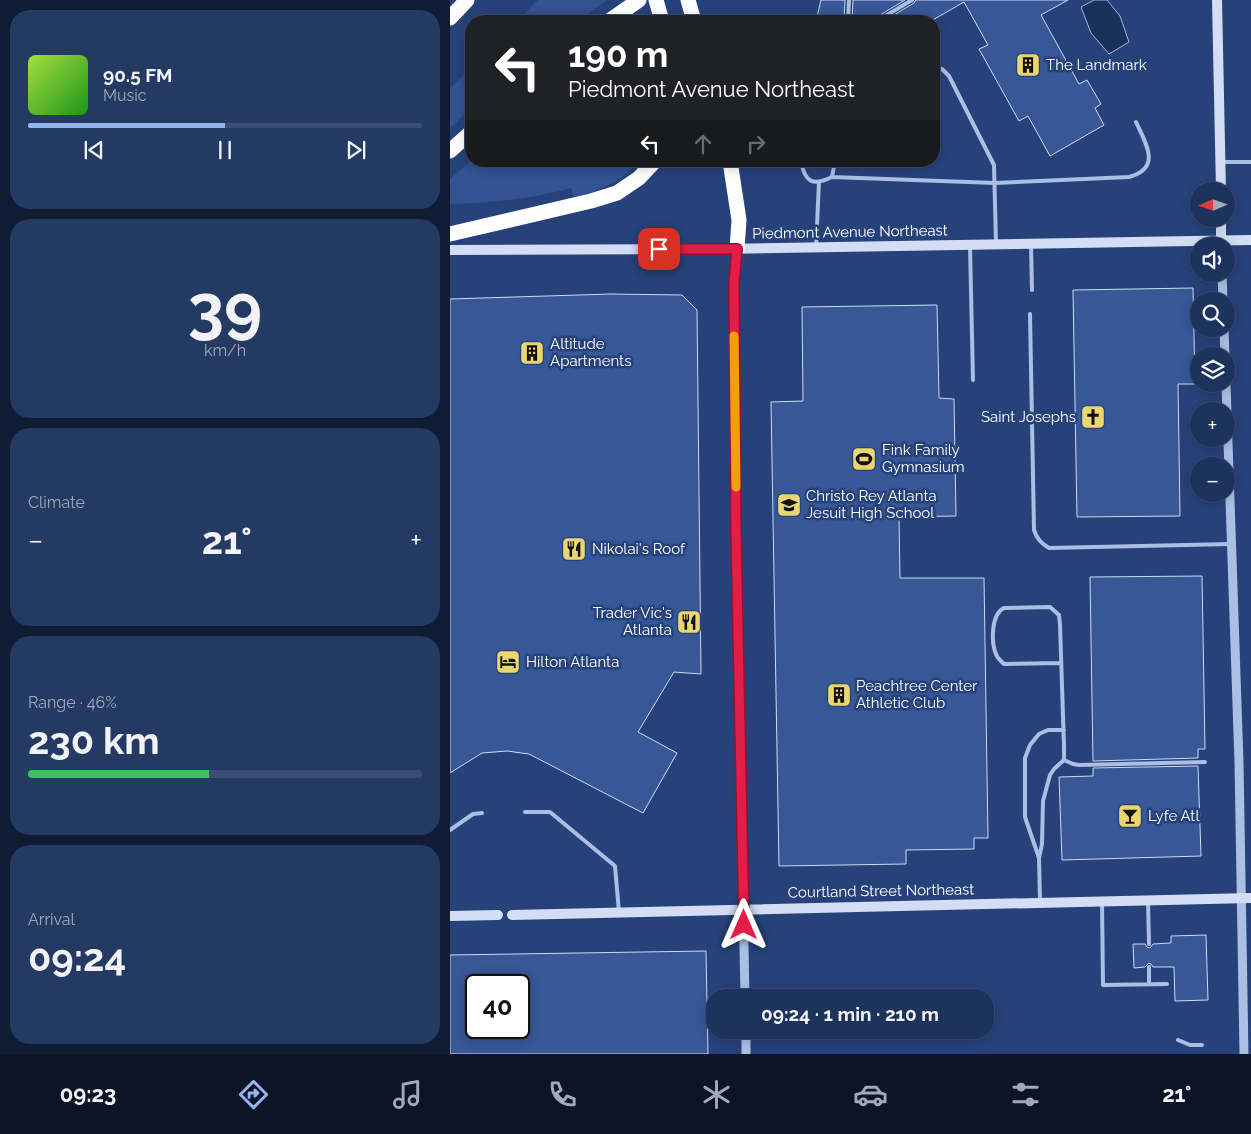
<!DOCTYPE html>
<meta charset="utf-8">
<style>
body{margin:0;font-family:Raleway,sans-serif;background:#253a62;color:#f1f3f6;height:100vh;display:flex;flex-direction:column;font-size:19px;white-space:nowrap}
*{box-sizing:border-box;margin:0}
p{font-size:16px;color:#a0aabb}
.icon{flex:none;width:28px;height:28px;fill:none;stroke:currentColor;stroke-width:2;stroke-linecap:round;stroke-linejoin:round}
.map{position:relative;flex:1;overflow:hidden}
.details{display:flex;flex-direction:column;gap:10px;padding:10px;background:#101c33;width:450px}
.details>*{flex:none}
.banner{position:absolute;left:15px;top:15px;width:475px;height:152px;border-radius:20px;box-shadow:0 2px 12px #0003,0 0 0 1px #3b4d72;background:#202124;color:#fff;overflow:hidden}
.needle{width:32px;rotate:268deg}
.buttons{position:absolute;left:740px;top:182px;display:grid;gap:10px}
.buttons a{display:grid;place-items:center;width:45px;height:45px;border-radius:50%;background:#1d325c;box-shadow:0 2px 12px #0003,0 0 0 1px #3b4d72;font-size:25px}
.speed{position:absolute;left:15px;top:974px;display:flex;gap:10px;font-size:25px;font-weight:700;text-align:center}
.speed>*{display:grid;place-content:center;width:65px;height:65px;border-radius:50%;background:#1d325c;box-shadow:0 2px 12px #0003,0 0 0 1px #3b4d72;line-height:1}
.speed .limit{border:2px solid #111;border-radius:8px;background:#fff;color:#111}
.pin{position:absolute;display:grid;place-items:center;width:42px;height:42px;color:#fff;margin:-21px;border-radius:10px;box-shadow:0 2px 8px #0006}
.me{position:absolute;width:55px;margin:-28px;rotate:0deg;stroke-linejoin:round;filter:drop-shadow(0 0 4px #0008)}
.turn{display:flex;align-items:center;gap:18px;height:105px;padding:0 20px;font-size:22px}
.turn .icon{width:65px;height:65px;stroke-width:2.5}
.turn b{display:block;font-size:35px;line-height:42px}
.lanes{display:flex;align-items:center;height:48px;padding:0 20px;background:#0003;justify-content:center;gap:25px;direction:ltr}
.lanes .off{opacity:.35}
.big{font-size:38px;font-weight:700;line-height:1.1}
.details .card{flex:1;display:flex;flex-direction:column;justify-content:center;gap:8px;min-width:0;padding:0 18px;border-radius:20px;background:#253a62}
.details .dial{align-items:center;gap:0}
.dial b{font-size:65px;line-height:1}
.song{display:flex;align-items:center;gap:15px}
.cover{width:60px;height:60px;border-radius:8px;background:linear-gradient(135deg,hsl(80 70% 55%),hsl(120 70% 35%))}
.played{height:5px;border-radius:2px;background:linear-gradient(90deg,#95b2f1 50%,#3b4d72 50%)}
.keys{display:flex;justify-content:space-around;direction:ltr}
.heat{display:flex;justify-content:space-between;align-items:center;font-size:28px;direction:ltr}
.charge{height:8px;border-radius:4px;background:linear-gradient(90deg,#34c759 46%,#3b4d72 0)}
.trip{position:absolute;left:256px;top:989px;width:288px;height:50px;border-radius:20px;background:#1d325c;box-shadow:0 2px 12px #0003,0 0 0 1px #3b4d72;font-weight:700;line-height:50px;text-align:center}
.tab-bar{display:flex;height:80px;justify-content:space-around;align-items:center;background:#0c1425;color:#a0aabb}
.tab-bar .icon{width:35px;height:35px}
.tab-bar .on{color:#95b2f1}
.tab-bar b{font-size:22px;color:#f1f3f6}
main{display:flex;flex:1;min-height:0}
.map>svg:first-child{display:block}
</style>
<main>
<section class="details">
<div class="card">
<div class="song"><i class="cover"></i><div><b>90.5 FM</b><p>Music</p></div></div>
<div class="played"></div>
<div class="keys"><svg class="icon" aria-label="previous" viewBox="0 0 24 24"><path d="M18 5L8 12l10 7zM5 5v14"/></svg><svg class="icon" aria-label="pause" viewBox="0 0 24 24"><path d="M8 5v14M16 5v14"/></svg><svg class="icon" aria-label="next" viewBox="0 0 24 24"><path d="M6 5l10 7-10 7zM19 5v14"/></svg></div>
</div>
<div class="card dial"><b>39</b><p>km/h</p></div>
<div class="card"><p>Climate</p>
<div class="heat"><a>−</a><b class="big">21°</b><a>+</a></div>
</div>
<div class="card"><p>Range · 46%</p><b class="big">230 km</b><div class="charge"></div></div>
<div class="card"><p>Arrival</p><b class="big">09:24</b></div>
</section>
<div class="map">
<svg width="801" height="1054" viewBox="0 0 801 1054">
<rect width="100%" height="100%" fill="#27427a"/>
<path fill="#325292" d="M88 0H157L127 21H67Z
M21 68V108L0 128V89Z
M21 161H189C173 181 148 191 124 198L121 188C81 199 41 203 0 204V179Z"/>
<path fill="#1b2f5b" stroke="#9fb7e4" d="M644 0H657L670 16 679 42 659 54 641 33 631 7Z"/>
<path fill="#375797" stroke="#cddaf3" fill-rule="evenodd" d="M371 0H395L394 21H366Z
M403 0H455L425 18 423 21H402Z
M466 0H618L591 15 629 84 637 80 651 104 645 108 654 125 600 156 578 116 569 121 529 49 538 45 514 2 481 21H434L464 3Z
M743 288 745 384H728L730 516 627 517 623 290Z
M161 294 232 295 247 310 251 674 224 672 188 732 227 753 193 813 79 754 57 751 32 753 0 773V299Z
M487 305 489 398 504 399 506 516 449 517 450 578H534L538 838H524V849L456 850V864L329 866 321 402 353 401 352 307Z
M752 576 755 749H748V758L643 761 640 577Z
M748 766 751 856 612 860 609 777 643 776V768Z
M756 935 758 1000 725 1001 724 967H703L701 964 699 963 695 967 684 968 683 944H695L697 947 700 948 703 944 721 943V936Z
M256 951 258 1054H0V955ZM26 985H69V1028H26Z"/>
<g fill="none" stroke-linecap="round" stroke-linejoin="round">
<path stroke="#abbee4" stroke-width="4" d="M398 21 399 0
M427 21 462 0
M484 69H492L499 76 544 165 546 243
M351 161C355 183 363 186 382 177
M385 161 382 177 545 183 679 177C712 168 696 144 686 122
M771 162H801
M581 245 582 290
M520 246 523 380
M366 247 369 182
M580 314 584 530C587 539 591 543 599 548L781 544
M611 663 554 664C551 661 547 658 546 654 541 642 541 614 554 608L600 607 609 615 610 625 614 746V760L623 764 629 765 755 762
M75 812H100L165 866 169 912
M0 830 23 814 32 813
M589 858 575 817V758L580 745 589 734 598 730H614
M590 901 589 858 592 844 593 801 600 775 604 769 614 760
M652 901 653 985 717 984
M698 901 699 944
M699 967V984
M728 1040 740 1045H752"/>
<path stroke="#abbee4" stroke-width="9" d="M287 249 284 281 286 532 295 998
M772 274 773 301
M774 329 775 356
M776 384 789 762 794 1054
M296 1030V1054"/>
<path stroke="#d3def4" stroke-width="10" d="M767 0 771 191
M771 219V240
M0 250 269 249 801 240
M62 915 801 898
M0 916 48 915"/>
<path stroke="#fff" stroke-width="15" d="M206 0 212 21
M238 0 244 21
M0 18 17 0
M159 21 189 0
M0 151 21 132
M280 161 289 220 287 249
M0 234 141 201 167 193 189 178 205 161"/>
</g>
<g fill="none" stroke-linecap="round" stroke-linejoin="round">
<defs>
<path id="route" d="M209 249H287L284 282 286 532 294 925"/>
</defs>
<use href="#route" stroke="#92132f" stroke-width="12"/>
<use href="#route" stroke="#e11d48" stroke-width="9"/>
<path stroke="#f59e0b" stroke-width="9" d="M284 336 286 487"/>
</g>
<defs>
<symbol id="building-square" viewBox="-11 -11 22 22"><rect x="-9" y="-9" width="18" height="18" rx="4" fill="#ebd671" stroke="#27427a"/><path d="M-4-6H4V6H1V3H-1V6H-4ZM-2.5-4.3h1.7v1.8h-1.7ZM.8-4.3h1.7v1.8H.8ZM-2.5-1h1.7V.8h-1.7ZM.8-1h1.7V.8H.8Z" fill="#111"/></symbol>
<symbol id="church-square" viewBox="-11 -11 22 22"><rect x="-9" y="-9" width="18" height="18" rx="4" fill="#ebd671" stroke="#27427a"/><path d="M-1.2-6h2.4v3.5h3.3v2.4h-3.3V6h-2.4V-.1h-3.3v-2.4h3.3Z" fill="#111"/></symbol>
<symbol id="stadium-square" viewBox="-11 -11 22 22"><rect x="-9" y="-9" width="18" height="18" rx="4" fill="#ebd671" stroke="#27427a"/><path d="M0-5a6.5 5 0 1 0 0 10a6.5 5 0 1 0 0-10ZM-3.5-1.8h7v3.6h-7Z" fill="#111"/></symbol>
<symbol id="school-square" viewBox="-11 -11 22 22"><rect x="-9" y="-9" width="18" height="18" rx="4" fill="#ebd671" stroke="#27427a"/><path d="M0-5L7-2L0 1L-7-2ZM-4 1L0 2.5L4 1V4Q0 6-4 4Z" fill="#111"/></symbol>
<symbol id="restaurant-square" viewBox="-11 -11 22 22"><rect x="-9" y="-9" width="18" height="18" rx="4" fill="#ebd671" stroke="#27427a"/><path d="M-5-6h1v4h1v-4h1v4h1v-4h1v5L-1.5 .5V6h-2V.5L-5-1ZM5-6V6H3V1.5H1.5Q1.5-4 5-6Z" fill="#111"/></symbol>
<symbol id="hotel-square" viewBox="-11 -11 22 22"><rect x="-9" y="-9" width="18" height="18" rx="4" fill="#ebd671" stroke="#27427a"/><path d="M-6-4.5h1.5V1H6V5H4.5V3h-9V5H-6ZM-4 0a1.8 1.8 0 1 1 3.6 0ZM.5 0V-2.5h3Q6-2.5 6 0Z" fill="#111"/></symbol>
<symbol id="bar-square" viewBox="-11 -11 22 22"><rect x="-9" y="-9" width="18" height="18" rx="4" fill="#ebd671" stroke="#27427a"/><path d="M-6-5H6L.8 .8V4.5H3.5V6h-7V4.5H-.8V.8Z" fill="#111"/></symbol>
</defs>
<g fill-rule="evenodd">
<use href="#building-square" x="564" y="51" width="28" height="28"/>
<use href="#building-square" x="68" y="339" width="28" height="28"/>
<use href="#church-square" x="629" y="403" width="28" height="28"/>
<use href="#stadium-square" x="400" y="445" width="28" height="28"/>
<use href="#school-square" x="325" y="491" width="28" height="28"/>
<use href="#restaurant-square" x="110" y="535" width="28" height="28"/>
<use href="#restaurant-square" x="225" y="608" width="28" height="28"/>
<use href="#hotel-square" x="44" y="648" width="28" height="28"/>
<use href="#building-square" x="375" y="681" width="28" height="28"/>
<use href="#bar-square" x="666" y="802" width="28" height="28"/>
</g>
<g text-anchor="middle" stroke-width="5" stroke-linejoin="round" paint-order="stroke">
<g font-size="15" fill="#fff" stroke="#27427a" text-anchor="start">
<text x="596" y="70">The Landmark</text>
<text x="100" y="349">Altitude<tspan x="100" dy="17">Apartments</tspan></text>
<text x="626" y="422" text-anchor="end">Saint Josephs</text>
<text x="432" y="455">Fink Family<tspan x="432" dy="17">Gymnasium</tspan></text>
<text x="356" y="501">Christo Rey Atlanta<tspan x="356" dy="17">Jesuit High School</tspan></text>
<text x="142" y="554">Nikolai's Roof</text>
<text x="222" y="618" text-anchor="end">Trader Vic's<tspan x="222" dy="17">Atlanta</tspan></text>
<text x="76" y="667">Hilton Atlanta</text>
<text x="406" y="691">Peachtree Center<tspan x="406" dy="17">Athletic Club</tspan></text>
<text x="698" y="821">Lyfe Atl</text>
</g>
<g font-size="15" fill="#fff" stroke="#27427a">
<text transform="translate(400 232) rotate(-1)" y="5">Piedmont Avenue Northeast</text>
<text transform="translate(431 891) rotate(-1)" y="5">Courtland Street Northeast</text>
</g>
</g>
</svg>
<div class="buttons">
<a><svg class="needle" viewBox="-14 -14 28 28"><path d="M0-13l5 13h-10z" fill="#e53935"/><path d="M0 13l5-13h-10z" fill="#a0aabb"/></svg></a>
<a><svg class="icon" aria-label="sound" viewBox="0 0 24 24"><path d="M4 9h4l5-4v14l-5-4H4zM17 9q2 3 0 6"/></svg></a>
<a><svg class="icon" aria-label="search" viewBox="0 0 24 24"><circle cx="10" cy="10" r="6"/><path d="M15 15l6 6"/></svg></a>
<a><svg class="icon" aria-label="layers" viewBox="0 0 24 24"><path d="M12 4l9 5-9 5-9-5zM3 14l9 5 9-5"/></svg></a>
<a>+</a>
<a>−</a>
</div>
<div class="speed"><div class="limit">40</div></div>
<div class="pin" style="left:209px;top:249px;background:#d93025"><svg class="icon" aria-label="arrive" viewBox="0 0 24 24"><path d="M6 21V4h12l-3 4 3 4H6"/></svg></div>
<svg class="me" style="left:294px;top:925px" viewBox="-20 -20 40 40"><path d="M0-17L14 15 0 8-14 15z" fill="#e11d48" stroke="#fff" stroke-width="4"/></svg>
<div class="trip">09:24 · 1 min · 210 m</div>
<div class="banner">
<div class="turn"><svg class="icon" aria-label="left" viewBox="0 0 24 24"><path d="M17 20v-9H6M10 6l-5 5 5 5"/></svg><div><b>190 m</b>Piedmont Avenue Northeast</div></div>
<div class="lanes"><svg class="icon" aria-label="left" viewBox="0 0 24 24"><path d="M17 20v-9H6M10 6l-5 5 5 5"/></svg><svg class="icon off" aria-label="ahead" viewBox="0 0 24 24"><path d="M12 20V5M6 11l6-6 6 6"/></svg><svg class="icon off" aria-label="right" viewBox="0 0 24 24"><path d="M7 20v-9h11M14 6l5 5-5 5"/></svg></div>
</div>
</div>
</main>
<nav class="tab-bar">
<b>09:23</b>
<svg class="icon on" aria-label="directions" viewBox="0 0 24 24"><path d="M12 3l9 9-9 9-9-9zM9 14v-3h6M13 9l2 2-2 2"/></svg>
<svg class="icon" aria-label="music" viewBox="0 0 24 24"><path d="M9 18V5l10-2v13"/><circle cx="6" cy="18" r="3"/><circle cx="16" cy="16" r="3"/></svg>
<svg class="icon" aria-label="phone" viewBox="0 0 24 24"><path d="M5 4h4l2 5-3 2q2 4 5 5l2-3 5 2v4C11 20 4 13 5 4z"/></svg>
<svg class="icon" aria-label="climate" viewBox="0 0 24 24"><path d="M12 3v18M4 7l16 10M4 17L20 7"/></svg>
<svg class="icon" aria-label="car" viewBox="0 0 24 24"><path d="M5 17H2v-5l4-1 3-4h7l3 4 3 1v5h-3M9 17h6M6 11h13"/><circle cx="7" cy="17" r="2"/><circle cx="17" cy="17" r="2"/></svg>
<svg class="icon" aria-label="filters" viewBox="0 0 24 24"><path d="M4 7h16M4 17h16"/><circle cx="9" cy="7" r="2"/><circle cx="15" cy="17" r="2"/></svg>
<b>21°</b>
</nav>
